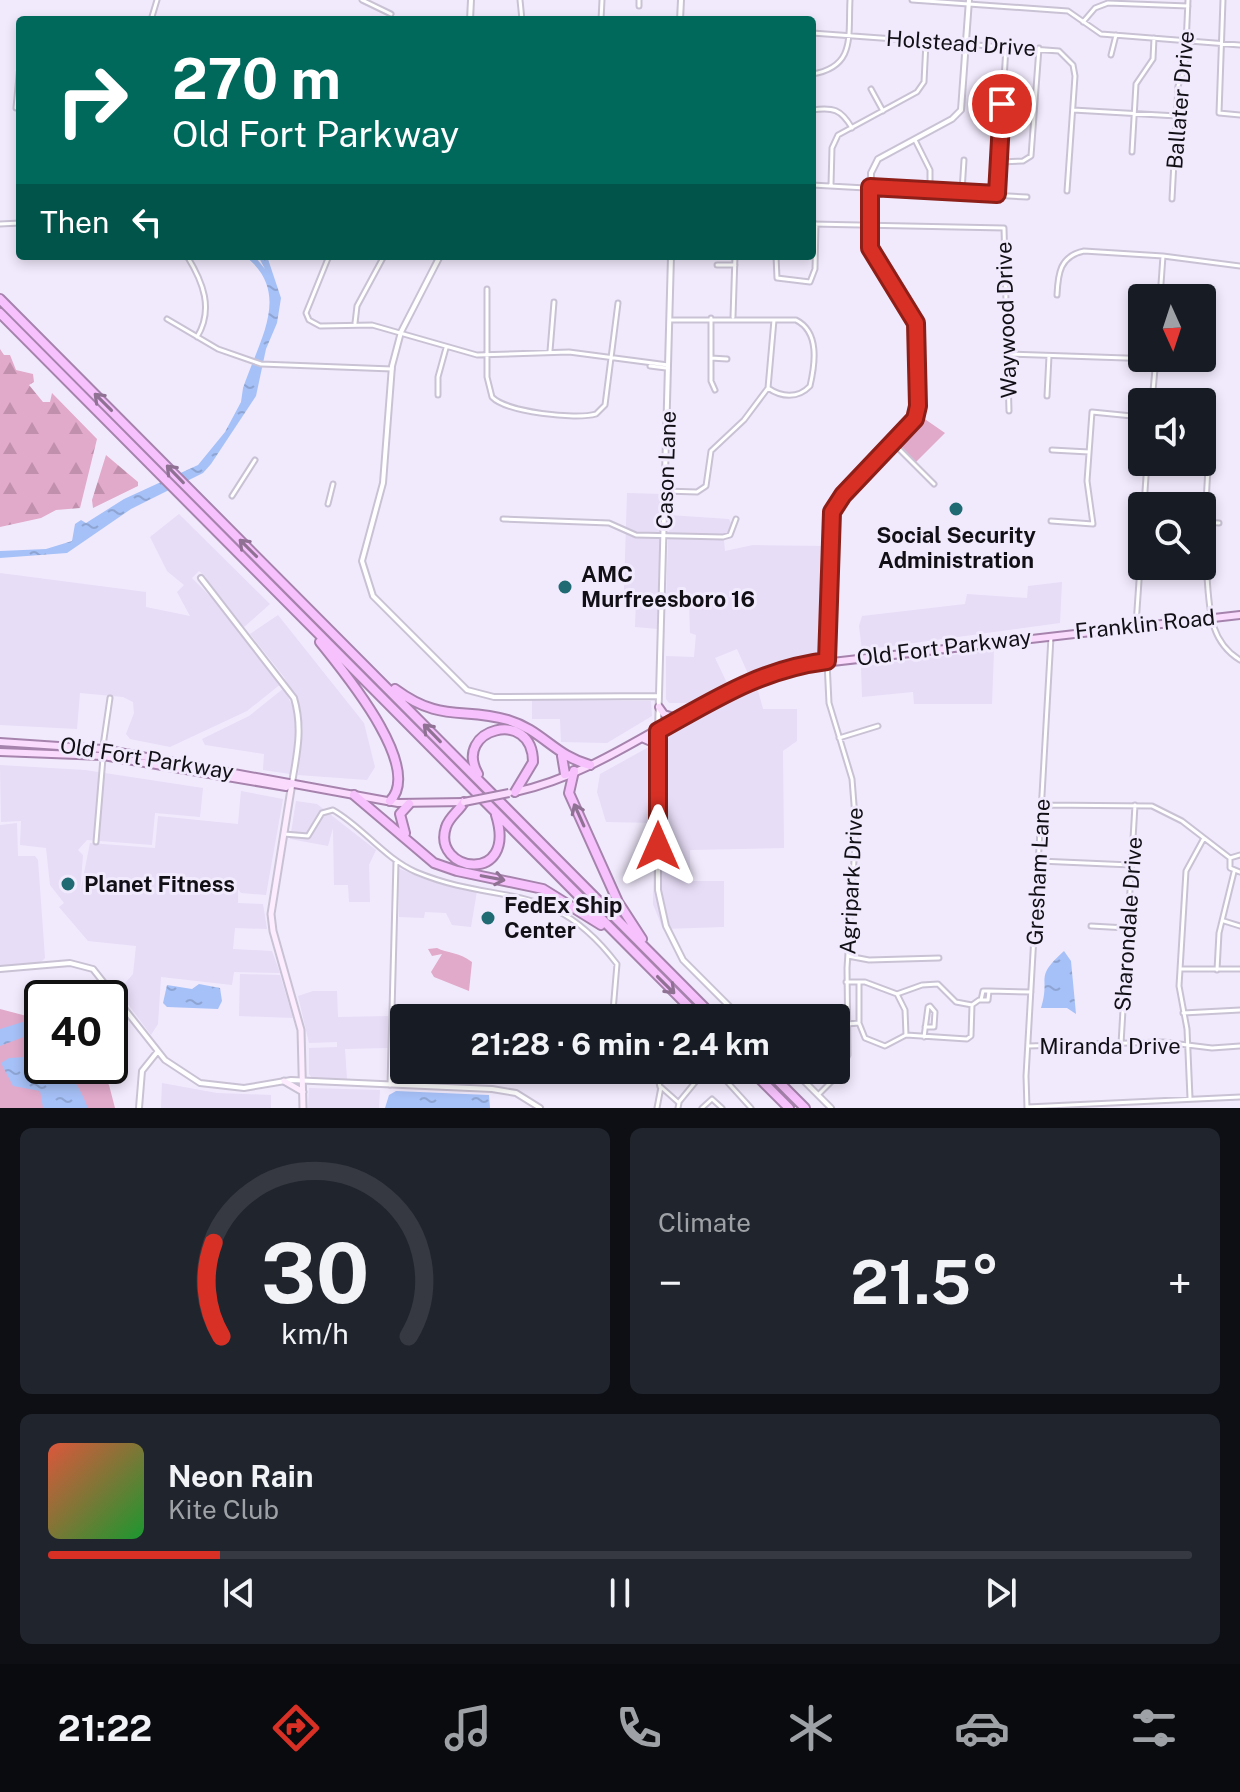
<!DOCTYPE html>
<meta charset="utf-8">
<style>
body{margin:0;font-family:"Public Sans",sans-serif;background:#20242c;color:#f1f3f6;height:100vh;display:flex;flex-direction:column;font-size:30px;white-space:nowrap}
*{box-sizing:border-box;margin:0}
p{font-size:26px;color:#9ea1a6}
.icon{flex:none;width:44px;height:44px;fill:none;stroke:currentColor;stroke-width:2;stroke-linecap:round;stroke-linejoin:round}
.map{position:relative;height:1108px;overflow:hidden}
.details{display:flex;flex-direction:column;gap:20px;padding:20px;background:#0d0f14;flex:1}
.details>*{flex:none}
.guide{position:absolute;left:16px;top:16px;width:800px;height:244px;border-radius:8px;box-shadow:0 4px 12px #0003;background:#00695c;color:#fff;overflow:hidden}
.needle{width:52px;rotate:177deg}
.fabs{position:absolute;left:1128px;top:284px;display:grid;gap:16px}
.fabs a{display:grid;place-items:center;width:88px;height:88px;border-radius:8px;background:#171b24;box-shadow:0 4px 12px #0003;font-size:40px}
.speed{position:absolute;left:24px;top:980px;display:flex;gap:16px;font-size:40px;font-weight:700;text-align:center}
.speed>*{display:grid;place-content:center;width:104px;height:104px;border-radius:50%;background:#171b24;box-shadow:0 4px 12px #0003;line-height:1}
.speed .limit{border:4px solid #111;border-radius:12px;background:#fff;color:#111}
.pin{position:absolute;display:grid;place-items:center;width:68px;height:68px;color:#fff;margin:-34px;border:4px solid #fff;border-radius:50%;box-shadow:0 2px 8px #0007}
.me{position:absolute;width:88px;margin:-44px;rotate:0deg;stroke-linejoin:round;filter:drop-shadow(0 0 6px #0008)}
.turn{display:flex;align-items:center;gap:28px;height:168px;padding:0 24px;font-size:36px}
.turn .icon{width:104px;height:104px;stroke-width:2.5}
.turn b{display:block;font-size:56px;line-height:68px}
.then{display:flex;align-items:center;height:76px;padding:0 24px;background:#0003;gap:16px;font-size:30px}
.big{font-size:60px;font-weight:700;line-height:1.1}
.details .widget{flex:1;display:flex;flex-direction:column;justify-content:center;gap:12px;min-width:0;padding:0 28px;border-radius:12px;background:#20242c}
.details .dial{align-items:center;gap:0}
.dial svg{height:208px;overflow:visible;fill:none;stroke:#363941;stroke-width:7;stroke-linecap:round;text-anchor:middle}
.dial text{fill:#f1f3f6;stroke:none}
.song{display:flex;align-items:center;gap:24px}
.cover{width:96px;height:96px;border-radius:12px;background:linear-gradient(135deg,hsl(10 70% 55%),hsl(130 70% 35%))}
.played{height:8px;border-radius:4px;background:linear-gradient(90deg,#d93025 15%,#363941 15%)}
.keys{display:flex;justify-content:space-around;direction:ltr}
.heat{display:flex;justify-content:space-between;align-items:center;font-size:44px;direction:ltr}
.details .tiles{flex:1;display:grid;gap:20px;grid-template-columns:1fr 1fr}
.widget:last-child{grid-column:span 2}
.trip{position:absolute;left:390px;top:1004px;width:460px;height:80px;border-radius:8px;background:#171b24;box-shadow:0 4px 12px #0003;font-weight:700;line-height:80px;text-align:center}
.tabs{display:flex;height:128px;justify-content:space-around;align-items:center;background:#090b0e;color:#9ea1a6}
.tabs .icon{width:56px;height:56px}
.tabs .on{color:#d93025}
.tabs b{font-size:36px;color:#f1f3f6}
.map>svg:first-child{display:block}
</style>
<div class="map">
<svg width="1240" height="1108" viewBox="0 0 1240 1108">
<defs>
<pattern id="forest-firs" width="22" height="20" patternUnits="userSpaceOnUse" patternTransform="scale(2)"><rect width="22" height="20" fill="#e1a9ca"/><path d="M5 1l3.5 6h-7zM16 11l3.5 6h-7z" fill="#c090ad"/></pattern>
<pattern id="water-ripples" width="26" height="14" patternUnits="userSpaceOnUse" patternTransform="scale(2)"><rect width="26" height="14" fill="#a6c1f7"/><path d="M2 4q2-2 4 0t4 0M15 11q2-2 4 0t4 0" fill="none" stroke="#8ea5d3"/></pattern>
</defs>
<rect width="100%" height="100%" fill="#f1eafd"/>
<path fill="#e7ddf6" d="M627 493 662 494 658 629 635 627 636 600 626 597 624 589Z
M179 514 270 604 244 627 208 584 206 577 199 571 192 578 222 608 282 683 247 711 170 747 130 739 126 734 134 713 133 702 123 697 80 693 77 729 0 725V573L146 592V607L190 616 177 592 184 585 167 571 150 537Z
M669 515 729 519 732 525 724 541 725 551 753 545 824 546 823 651 819 655 749 676 737 649 715 658 728 685 692 703H669L666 699V656L694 657 696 635 690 633 689 601H666Z
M1062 582 1060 623 862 650 859 626 862 616 965 604 967 594 1027 598 1028 586Z
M278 615 364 723 375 767 367 780 298 775 303 728 299 706 284 677 250 634Z
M994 650 992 704H914L913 692 862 697 861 666Z
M757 687 763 709H797V741L783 751 784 848 690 850V881H724V927L663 929 653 904 654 823 606 822 597 792 600 774Z
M284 688 293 708 297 733 290 774 263 770 264 754 205 745 202 739 249 716Z
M532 700 651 701 652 716 607 743 561 742 560 719H532Z
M0 765 85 770 203 788 200 817 155 813 152 845 87 840 78 850 83 855 80 893 90 843 155 848 158 816 238 824 241 791 283 799 266 895 241 893 238 889V903L263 904 267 929 235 928 233 949 272 951 280 973 234 972 232 985 161 977 158 1024 151 1035 118 991 133 974 136 946 88 941 59 907 64 903 50 885 46 848 20 845 21 821 1 822Z
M296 801 317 804 376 850 369 865 370 902H349L348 885H334L333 828 328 846 290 839Z
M17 823 18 856H35L38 860 45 958 40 963 0 966V825Z
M398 868 424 879 477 891 471 927 452 925 446 913 425 912 424 918 399 917Z
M240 974 280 975 293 1018 239 1016Z
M313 991H337L338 1017 388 1016 389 1048 345 1049 347 1079 312 1078 309 1074V1048L337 1047V1042L309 1043 298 996Z
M162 1083 217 1093 271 1095V1108H161Z
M309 1088 380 1090 379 1108H308Z"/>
<path fill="#e1a9ca" d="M919 415 945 433 916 462 899 444Z
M437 948C447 953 459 952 472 962L469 991 434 977 431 972 442 954 432 956 428 949Z
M0 1009 42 1020V1066H94L109 1085 115 1108H0Z"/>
<path fill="url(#forest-firs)" d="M0 349 4 355H10L16 370 33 374 34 382 29 385 43 402H50L52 393 97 439 80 508 56 510 41 518 0 527Z
M106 455 138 482V486L93 508 92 500Z"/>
<path fill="url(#water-ripples)" d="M245 256 256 258 265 269 258 256H267L281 298 277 323 266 349 256 396 211 464 203 473 131 509 67 553 0 558V551L46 549 72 541 75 524 81 520 86 523 124 499 198 465 225 432 241 402 243 388C260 338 292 293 245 256Z
M1064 951 1071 961 1076 1014 1067 1008H1041C1051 976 1033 979 1064 951Z
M199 984 220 988 222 1001 218 1009 167 1007 163 1003 167 985 192 989Z
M42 1016V1030L0 1046V1029Z
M42 1056V1066C70 1066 79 1086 88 1108H43L40 1091 13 1086 1 1063 9 1058Z
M404 1062V1070H509L511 1084 404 1079 399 1076Z
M396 1091 489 1095 490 1108H385L389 1095Z"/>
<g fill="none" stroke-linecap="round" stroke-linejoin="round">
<defs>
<path id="minor" d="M362 0 391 14
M520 0 522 20
M912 0 1068 11 1101 34 1240 45
M1223 0 1219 113 1240 115
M639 6V0
M151 20 157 0
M601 20 602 0
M1083 22 1095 8 1108 3 1188 6
M812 33 1059 51 1073 65 1075 76 1067 191
M1111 55 1116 35
M20 65 16 108H20
M812 74C856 67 848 36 850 0
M871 89 883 111
M812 110C833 107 841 109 852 128
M1073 110 1177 116
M915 140 930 170V191
M1132 152 1136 84 1153 59 1154 38
M999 162 1023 161 1031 156 1039 48
M812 185 1027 197
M831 185 832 148 838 135 917 92 924 82 926 42
M962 191 964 160
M997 194 1006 47
M1172 199 1178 86 1185 68 1188 0
M0 224 20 223
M812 224 1004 228 1009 411
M187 256C203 282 214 309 197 337
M329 256 306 313 309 320 320 326 372 325 477 355 569 352 668 365
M776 256 777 278 810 282 815 269 816 224
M717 265H735
M487 289V377L492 397C506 412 576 420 596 414L605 405 618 303
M1057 295C1058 273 1060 256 1084 251L1163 256 1240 266
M1160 298 1163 256
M733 317 735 256
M711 318V381L715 390
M167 319 218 349 261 364 392 369
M670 320H796C820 332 815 364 810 386 798 399 781 397 768 388
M355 323 357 306 384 256
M550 351 554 302
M1007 354 1155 359
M711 358 727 359
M650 366 666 368
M438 395V377L446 348
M1047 396 1049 356
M1152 402 1156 358
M894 444 934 484
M1052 450 1089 452
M665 491 697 492 706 486 711 451 744 420 768 388 774 320
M232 496 255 460
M328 504 333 484
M1144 506 1147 462
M503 519 609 523 636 535 723 537 730 535 736 519
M1051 521 1093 524 1087 481 1092 412 1142 417
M1202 522 1219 523
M1205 522 1211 412
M1206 566C1210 603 1206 639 1240 660
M1136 625 1142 537
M839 738 878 726
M103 746 110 698
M1042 805 1152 806 1182 821 1230 858
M284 834 308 836 322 813 333 810C363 827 384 858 416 872 500 907 551 877 617 964L613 1011
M96 842 103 758
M1230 858V868L1240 872
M1230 858 1240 855
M1039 861 1131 865
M1224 921 1240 926
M1091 926 1127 928
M848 956 869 960 939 958
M1180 969H1240
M1217 970 1219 933 1234 872
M846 982H865L897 994 922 985 938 984 956 1002 972 1005
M859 982V1022
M897 994 905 1010 906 1035
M981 1000 983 991H989
M1183 1013 1240 1010
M847 1024 859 1023 865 1038 885 1046 906 1035 967 1039 971 1036 972 1005 979 1000H988L989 991 1031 992
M924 1037 928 1007 930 1006 935 1012 934 1027H925
M1121 1044 1135 805
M1028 1046 1163 1042 1212 1048 1240 1046
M656 1070 660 1087
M688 1070 697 1080 713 1072 721 1075 751 1108
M390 1085 396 862
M818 1095 836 1077 848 1055 847 968 856 830 852 779 829 703 827 662
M1190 1098 1187 1029 1179 986 1186 871 1204 838
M679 1102 697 1080
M1027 1107 1240 1097
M657 1108 661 1087 679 1103 678 1108
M702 1108 712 1099 722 1108
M1027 1108 1026 1076 1051 637"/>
<path id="tertiary" d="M470 20 471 0
M680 20 681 0
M440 256 401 332 392 366 383 483 362 561 373 596 467 690 494 697 659 696
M671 256 658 731V890L666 926 683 960 741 1018
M201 578 294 698C303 728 297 753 292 783
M827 661 832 512 843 495 906 431 918 406 916 323 870 248 871 173 878 159 952 119 961 110 969 0
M0 969 70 963 93 969 165 1060 200 1083 244 1088 291 1080 492 1089 516 1093 540 1108
M793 1070 831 1108
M139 1108 142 1071 158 1051"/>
<path id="secondary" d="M292 783 271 914 273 931 301 1030 303 1108
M284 1081 303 1092"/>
<path id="primary" d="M659 707 664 714 680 719
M644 739 653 743 658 753
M0 742 103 749 398 803 464 802
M0 752 103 756 286 787 292 783
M515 792C616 770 692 694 789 667L1240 615"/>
<path id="motorway" d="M0 299 715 1018
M0 313 700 1018
M320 642C343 671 424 767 390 801
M395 689C441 723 462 707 508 720 542 730 555 756 590 765
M562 756 565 774
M574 771 569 793 618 902 642 939
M478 774C452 729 533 707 533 762L515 792
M354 795 434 863 457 871 543 889 601 925
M464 802C459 811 449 817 446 827 431 872 518 886 496 815
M405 833 400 814 409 804
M751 1070 789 1108
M767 1070 805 1108"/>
</defs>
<use href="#minor" stroke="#c9c2d4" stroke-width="7"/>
<use href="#tertiary" stroke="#c9c2d4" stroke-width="8"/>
<use href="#secondary" stroke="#c9c2d4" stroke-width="9"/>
<use href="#primary" stroke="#a683ac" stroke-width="10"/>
<use href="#motorway" stroke="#a683ac" stroke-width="12"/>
<use href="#minor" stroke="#fff" stroke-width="3"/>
<use href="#tertiary" stroke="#fff" stroke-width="4"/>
<use href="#secondary" stroke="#fcecfe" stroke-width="5"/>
<use href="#primary" stroke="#fadafd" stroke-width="6"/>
<use href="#motorway" stroke="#f6c1fc" stroke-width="8"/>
<defs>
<path id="primary-bridge" d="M464 802 509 793"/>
</defs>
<use href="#primary-bridge" stroke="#a683ac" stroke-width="10" stroke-linecap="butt"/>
<use href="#primary-bridge" stroke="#fadafd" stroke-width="6"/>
</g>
<defs><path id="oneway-shaft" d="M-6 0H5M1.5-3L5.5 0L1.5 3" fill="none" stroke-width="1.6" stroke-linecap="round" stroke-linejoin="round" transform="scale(2)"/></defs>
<g stroke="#8f7194">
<use href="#oneway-shaft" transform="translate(103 402) rotate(-135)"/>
<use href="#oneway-shaft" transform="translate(175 474) rotate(-134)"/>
<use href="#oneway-shaft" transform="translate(248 548) rotate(-135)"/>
<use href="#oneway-shaft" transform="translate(432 733) rotate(-134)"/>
<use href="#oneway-shaft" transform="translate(579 815) rotate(-114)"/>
<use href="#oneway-shaft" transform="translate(493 878) rotate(11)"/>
<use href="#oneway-shaft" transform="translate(666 985) rotate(45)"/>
</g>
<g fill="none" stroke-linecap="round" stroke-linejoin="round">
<defs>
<path id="route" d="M658 846V731C714 700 761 669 827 661L832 512 843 495 915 419 918 406 916 323 870 248V187L997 194 1002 104"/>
</defs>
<use href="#route" stroke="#8d1f18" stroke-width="20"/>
<use href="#route" stroke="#d93025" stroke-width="14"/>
</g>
<g fill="#206b73" stroke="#f1eafd" stroke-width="3">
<circle cx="956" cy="509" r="8"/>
<circle cx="565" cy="587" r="8"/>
<circle cx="68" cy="884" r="8"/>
<circle cx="488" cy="918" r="8"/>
</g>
<g text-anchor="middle" stroke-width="6" stroke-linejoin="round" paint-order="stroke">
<g font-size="22" fill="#121016" stroke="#f1eafd">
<text transform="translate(961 43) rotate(4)" y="8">Holstead Drive</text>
<text transform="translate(1180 100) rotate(-85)" y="8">Ballater Drive</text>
<text transform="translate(1006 320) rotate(-92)" y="8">Waywood Drive</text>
<text transform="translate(666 470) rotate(-88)" y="8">Cason Lane</text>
<text transform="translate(1145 624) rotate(-6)" y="8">Franklin Road</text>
<text transform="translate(944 647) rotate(-7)" y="8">Old Fort Parkway</text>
<text transform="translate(147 758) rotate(9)" y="8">Old Fort Parkway</text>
<text transform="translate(1038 872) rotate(-87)" y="8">Gresham Lane</text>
<text transform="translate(851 881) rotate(-87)" y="8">Agripark Drive</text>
<text transform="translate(1128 924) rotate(-86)" y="8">Sharondale Drive</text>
<text x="1110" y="1054">Miranda Drive</text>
</g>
<g font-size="22" font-weight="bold" fill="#121016" stroke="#f1eafd" text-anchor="start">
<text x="956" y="543" text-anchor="middle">Social Security<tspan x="956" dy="25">Administration</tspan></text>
<text x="581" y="582">AMC<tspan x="581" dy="25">Murfreesboro 16</tspan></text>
<text x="84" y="892">Planet Fitness</text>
<text x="504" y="913">FedEx Ship<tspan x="504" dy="25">Center</tspan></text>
</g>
</g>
</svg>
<div class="fabs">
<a><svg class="needle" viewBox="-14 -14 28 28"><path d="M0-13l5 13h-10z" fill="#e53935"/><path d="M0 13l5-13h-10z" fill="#9ea1a6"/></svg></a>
<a><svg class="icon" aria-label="sound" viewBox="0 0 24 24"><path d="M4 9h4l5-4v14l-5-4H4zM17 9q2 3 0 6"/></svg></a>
<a><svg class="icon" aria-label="search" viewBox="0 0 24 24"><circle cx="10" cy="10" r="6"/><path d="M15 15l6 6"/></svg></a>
</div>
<div class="speed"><div class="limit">40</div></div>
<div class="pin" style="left:1002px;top:104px;background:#d93025"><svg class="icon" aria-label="arrive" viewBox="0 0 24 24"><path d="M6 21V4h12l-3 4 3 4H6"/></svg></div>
<svg class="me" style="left:658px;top:846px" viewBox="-20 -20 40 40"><path d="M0-17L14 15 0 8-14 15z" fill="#d93025" stroke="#fff" stroke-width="4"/></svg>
<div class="trip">21:28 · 6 min · 2.4 km</div>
<div class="guide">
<div class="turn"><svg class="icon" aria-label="right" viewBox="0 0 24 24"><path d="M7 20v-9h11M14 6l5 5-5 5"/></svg><div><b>270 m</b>Old Fort Parkway</div></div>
<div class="then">Then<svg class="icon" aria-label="left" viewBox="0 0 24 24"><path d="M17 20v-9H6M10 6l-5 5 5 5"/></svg></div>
</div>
</div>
<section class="details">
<div class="tiles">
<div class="widget dial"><svg viewBox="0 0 100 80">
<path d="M14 69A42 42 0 1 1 86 69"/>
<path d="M14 69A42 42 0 0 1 11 33" stroke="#d93025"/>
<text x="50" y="56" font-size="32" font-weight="700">30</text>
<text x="50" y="72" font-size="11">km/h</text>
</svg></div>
<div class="widget"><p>Climate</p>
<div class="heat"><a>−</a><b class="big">21.5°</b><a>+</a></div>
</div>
<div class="widget">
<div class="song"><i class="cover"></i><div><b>Neon Rain</b><p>Kite Club</p></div></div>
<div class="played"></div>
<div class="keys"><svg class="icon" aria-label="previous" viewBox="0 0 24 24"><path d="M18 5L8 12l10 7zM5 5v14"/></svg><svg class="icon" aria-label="pause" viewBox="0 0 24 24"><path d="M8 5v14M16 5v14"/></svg><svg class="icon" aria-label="next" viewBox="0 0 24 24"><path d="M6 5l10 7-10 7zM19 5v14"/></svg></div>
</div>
</div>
</section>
<nav class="tabs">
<b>21:22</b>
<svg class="icon on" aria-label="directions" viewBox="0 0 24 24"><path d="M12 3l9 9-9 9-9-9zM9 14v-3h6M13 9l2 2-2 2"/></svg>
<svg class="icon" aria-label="music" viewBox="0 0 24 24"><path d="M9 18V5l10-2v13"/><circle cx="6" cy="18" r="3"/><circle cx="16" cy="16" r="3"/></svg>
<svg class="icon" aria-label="phone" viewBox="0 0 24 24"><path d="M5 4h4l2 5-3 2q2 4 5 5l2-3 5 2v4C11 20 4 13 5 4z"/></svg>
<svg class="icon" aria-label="climate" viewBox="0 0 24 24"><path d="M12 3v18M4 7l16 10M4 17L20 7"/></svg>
<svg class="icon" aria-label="car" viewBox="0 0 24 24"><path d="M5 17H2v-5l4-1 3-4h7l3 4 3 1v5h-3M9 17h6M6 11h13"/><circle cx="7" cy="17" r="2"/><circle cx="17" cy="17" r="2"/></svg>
<svg class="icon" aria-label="filters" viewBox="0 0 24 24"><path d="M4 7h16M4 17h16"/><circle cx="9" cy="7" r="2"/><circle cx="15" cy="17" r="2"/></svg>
</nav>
